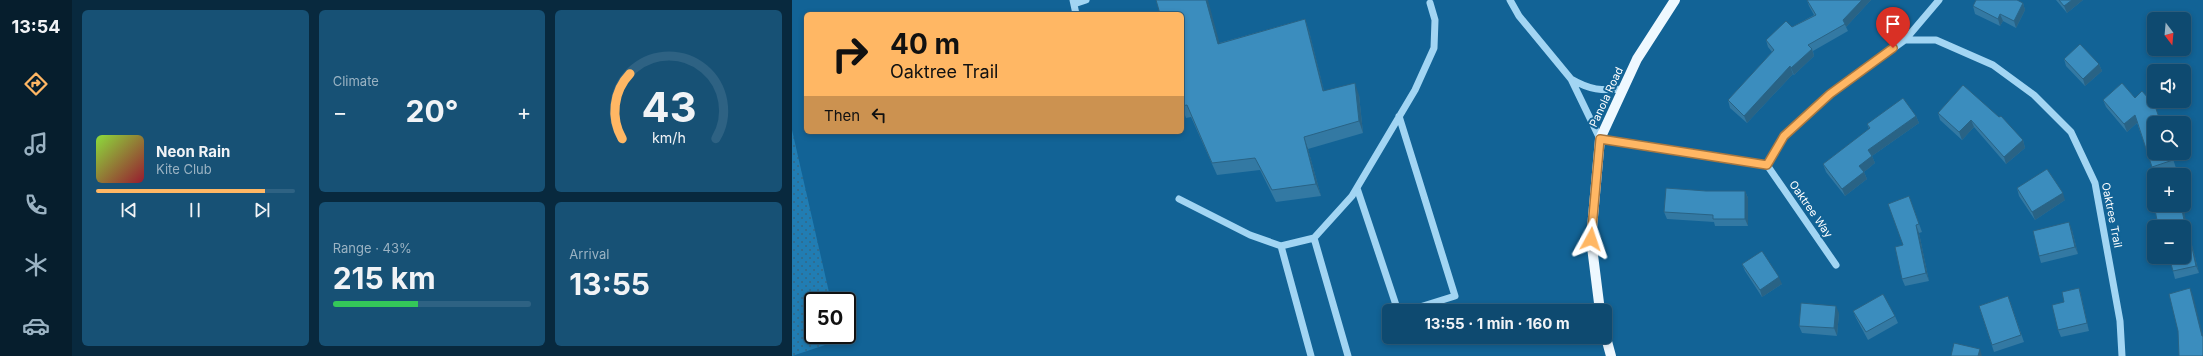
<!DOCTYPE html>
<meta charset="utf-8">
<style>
body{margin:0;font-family:Inter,sans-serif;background:#175175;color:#f1f3f6;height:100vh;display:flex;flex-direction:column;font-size:15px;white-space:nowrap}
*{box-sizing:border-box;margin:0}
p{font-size:13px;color:#9bb3c3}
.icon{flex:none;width:22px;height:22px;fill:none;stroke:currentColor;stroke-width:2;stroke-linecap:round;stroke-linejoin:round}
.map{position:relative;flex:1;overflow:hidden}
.side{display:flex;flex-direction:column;gap:10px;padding:10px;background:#08293e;width:720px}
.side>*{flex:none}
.hud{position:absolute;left:12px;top:12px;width:380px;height:122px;border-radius:6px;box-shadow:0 2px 6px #0003,0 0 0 1px #2e6283;background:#ffb764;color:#111;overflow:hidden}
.needle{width:26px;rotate:164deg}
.controls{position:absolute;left:1355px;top:12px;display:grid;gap:8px}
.controls a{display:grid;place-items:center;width:44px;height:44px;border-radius:6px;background:#0e4a70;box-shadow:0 2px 6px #0003,0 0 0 1px #2e6283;font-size:20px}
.speed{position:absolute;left:12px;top:292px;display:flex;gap:8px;font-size:20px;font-weight:700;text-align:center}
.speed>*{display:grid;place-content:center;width:52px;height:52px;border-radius:50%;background:#0e4a70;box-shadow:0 2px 6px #0003,0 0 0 1px #2e6283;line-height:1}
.speed .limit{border:2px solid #111;border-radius:6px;background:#fff;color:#111}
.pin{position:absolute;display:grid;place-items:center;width:34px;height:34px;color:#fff;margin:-41px -17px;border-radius:50% 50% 50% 0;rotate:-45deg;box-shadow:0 0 4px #0007}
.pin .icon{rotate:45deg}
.me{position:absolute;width:44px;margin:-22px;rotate:5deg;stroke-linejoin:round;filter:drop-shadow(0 0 3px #0008)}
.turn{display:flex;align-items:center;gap:14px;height:84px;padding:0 20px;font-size:18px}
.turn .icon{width:52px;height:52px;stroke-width:2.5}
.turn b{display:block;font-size:28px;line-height:34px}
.then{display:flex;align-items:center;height:38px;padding:0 20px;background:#0003;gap:8px;font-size:15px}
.big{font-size:30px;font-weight:700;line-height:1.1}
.side .card{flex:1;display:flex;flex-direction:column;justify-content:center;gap:6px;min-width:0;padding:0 14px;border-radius:6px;background:#175175}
.side .dial{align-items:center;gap:0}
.dial svg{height:104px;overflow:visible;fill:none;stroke:#2e6283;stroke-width:7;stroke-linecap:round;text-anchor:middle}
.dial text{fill:#f1f3f6;stroke:none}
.song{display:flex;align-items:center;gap:12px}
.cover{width:48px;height:48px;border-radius:6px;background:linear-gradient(135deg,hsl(90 70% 55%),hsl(350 70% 35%))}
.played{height:4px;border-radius:2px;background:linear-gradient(90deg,#ffb764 85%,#2e6283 85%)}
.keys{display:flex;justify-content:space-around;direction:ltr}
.heat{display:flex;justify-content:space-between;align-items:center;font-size:22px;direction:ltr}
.charge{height:6px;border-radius:3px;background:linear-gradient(90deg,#34c759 43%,#2e6283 0)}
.side .tiles{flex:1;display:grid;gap:10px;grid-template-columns:repeat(3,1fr)}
.card:first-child{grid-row:span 2}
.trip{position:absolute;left:590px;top:304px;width:230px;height:40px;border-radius:6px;background:#0e4a70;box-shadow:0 2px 6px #0003,0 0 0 1px #2e6283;font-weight:700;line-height:40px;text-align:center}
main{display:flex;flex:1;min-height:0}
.dock{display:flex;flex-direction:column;width:72px;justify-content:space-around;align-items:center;background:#061e2d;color:#9bb3c3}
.dock .icon{width:28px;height:28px}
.dock .current{color:#ffb764}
.dock b{font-size:18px;color:#f1f3f6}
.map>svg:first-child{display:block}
</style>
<main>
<nav class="dock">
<b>13:54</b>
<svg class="icon current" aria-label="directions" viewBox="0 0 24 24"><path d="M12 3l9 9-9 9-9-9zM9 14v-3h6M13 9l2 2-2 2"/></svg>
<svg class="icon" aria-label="music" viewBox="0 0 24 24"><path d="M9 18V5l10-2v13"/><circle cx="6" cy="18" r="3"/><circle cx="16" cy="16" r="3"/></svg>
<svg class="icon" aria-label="phone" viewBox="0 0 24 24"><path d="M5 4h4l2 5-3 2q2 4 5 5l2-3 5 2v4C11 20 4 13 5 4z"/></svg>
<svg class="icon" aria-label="climate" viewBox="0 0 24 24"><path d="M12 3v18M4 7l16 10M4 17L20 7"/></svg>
<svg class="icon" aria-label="car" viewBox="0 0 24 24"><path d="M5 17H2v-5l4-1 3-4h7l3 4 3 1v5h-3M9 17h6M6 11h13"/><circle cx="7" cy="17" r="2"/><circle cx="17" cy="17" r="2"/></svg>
</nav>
<section class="side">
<div class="tiles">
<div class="card">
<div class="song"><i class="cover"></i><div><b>Neon Rain</b><p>Kite Club</p></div></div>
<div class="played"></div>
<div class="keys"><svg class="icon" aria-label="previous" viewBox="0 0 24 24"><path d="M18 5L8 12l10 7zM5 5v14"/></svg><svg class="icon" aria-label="pause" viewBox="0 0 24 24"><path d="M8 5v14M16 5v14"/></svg><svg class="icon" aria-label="next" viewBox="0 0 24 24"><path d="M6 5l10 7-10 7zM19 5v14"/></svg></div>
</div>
<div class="card"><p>Climate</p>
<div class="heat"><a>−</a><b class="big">20°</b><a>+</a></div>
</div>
<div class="card dial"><svg viewBox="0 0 100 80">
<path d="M14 69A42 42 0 1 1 86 69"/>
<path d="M14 69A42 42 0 0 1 20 19" stroke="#ffb764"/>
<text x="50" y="56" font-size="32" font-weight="700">43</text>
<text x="50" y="72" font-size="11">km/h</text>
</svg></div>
<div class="card"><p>Range · 43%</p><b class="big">215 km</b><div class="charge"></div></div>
<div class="card"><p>Arrival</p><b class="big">13:55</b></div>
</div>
</section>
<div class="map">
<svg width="1411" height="356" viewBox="0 0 1411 356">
<defs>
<pattern id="park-dots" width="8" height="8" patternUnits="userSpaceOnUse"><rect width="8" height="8" fill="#217db3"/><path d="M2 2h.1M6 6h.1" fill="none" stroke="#346785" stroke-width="1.8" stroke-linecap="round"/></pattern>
</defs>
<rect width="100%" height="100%" fill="#126396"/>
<path fill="url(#park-dots)" d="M0 130 39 301H21V335H46L48 340 0 356Z"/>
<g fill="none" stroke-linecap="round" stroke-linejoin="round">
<path stroke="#a2d5f3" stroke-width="7" d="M281 0 284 14
M718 0 727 16 779 79 808 139 975 165
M282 4 294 0
M1113 40 1147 0
M779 79C798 90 809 91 831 89
M607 116 663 296 615 311
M975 165 992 136 1038 94 1113 40H1144L1201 65 1242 95 1279 132 1303 183 1328 321 1330 356
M975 165 1044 265
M565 188 606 311
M387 199 458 235 489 246 522 238 560 196 623 90 642 48 643 20 638 3
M522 238 556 356
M489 246 519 356"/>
<path stroke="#eef8ff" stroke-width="10" d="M808 311 799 239 808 139 845 59 883 0
M813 334 819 356"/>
</g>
<path fill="#3379a3" d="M1015 0H1079L1054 27 1056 31 1021 51 1022 56 1002 75 1001 74 955 123 938 108 936 100 980 52 976 47 974 40 1000 27 1022 15 1017 6Z
M1264 0H1291L1275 13Z
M1231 3 1233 10 1224 28 1211 21 1208 26 1183 14 1181 6Z
M390 14 427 43 513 19 517 31 532 91 567 95 571 133 516 149 529 196 484 202 468 170 425 175 399 117 394 118 390 107Z
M1272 59 1307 64 1310 71 1293 86 1274 66Z
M1330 83 1379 153 1384 168 1363 174 1345 123 1335 132 1314 107 1311 100Z
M1171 85 1231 140 1233 148 1214 164 1182 127 1170 140 1148 120 1146 113Z
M1124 116 1127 123 1080 156 1083 163 1072 172 1075 179 1053 196 1034 172 1031 164 1077 129 1075 124Z
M1225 188 1273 200 1243 220 1227 196Z
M914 191H953L956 198V226H923L922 222 875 219 872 212Z
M1117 196 1130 232 1127 233 1137 281 1113 286 1110 279 1111 245Z
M1362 205H1391L1395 230 1398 237 1407 273 1383 279 1381 271 1377 257H1392V227H1367L1365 220Z
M1280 230 1286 254 1249 263 1247 256Z
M950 264 990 284 970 297 953 271Z
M1287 288 1289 295 1297 331 1269 337 1266 330 1272 302Z
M1216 296 1232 342 1202 352 1187 306Z
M1061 311 1103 316 1106 323 1076 340 1064 318Z
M1047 313 1045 336 1010 333 1007 326Z"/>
<path fill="#296385" d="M414 0H416L431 56 426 44Z
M1070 0H1079L1054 27 1051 20Z
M1280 0H1291L1275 13 1272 6Z
M1231 3 1233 10 1224 28 1222 21Z
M1208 14 1211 21 1208 26 1206 19Z
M513 19 517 31 535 103 531 91Z
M1020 49 1022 56 1002 75 999 68Z
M1307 64 1310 71 1293 86 1291 79Z
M998 66 1001 74 955 123 952 116Z
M563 83 567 95 571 133 567 121Z
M1343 115 1346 122 1335 132 1332 124Z
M1124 116 1127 123 1080 156 1083 163 1072 172 1075 179 1053 196 1050 189 1067 166 1076 150Z
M1179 120 1182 127 1170 140 1167 132Z
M512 137 516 149 529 196 524 184Z
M1231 140 1233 148 1214 164 1212 157Z
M953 191 956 198V226L953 219Z
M1271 193 1273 200 1243 220 1240 212Z
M1389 205H1391L1397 237 1394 230Z
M1277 222 1280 230 1286 254 1283 247Z
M1124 225 1127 233 1137 281 1134 273Z
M1396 229 1407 273 1404 266Z
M987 277 990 284 970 297 968 290Z
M1287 288 1289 295 1297 331 1295 323Z
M1398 288 1401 295 1411 335V338Z
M1044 306 1047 313 1045 336 1042 328Z
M1188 349 1190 356H1186Z"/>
<path fill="#3b8dbe" stroke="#296385" d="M364 0H414L426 44 513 19 531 91 563 83 567 121 512 137 524 184 480 190 463 158 420 163 395 105 390 106V14H368Z
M1015 0H1070L1051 20 1053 24 1016 45 1020 49 999 68 998 66 952 116 936 100 982 50 974 40 994 21 1000 27 1024 15Z
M1184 0H1225L1231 3 1222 21 1208 14 1206 19 1181 6Z
M1267 0H1280L1272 6Z
M1288 44 1307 64 1291 79 1272 59Z
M1330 83 1343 98 1350 91 1363 106 1369 123H1362V153H1379L1381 160 1360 167 1343 115 1332 124 1311 100Z
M1171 85 1207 117 1209 116 1231 140 1212 157 1179 120 1167 132 1146 113Z
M1111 98 1124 116 1076 150 1080 156 1067 166 1072 172 1050 189 1031 164 1078 128 1075 124Z
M1255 169 1271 193 1240 212 1225 188Z
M874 188 914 191H953V219H921V215L872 212Z
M1360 191H1362V204Z
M1117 196 1127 224 1124 225 1134 273 1110 279 1103 247 1111 245 1096 204Z
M1362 205H1389L1394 230 1396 229 1404 266 1381 271 1377 257H1392V227H1370L1368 220H1365Z
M1277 222 1283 247 1247 256 1241 231Z
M970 251 987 277 968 290 950 264Z
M1287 288 1295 323 1266 330 1260 305 1272 302 1270 292Z
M1398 288 1410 336H1411V356H1387L1386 331 1377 294Z
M1091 294 1103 316 1074 332 1061 311Z
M1216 296 1229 335 1200 345 1187 306Z
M1009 303 1044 306 1042 328 1007 326Z
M1162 343 1188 349 1186 356H1159Z"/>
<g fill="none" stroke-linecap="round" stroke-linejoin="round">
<defs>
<path id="route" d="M799 239 808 139 975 165 992 136 1038 94 1101 48"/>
</defs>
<use href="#route" stroke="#a67741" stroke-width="10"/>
<use href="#route" stroke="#ffb764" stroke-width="7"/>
</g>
<g text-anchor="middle" stroke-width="4" stroke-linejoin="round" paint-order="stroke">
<g font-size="11" fill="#fff" stroke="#126396">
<text transform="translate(814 97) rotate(-65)" y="4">Panola Road</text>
<text transform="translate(1019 209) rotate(55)" y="4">Oaktree Way</text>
<text transform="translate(1320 215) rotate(79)" y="4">Oaktree Trail</text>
</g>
</g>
</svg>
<div class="controls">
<a><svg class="needle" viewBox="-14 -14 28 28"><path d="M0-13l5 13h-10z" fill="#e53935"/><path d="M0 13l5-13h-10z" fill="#9bb3c3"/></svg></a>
<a><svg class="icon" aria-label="sound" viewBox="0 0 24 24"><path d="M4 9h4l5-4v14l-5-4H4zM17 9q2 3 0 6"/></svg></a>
<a><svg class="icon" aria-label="search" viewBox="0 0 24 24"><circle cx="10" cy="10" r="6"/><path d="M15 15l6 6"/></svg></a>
<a>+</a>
<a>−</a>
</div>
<div class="speed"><div class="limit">50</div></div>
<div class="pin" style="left:1101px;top:48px;background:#d93025"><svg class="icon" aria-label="arrive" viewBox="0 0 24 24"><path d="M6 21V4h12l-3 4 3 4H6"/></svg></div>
<svg class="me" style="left:799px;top:239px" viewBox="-20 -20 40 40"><path d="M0-17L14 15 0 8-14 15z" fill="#ffb764" stroke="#fff" stroke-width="4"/></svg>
<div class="trip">13:55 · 1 min · 160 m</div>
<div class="hud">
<div class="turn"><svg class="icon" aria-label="right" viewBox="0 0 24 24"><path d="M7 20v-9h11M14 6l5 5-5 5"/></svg><div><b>40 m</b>Oaktree Trail</div></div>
<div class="then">Then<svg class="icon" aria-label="left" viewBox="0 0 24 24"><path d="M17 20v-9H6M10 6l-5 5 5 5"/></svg></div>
</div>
</div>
</main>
